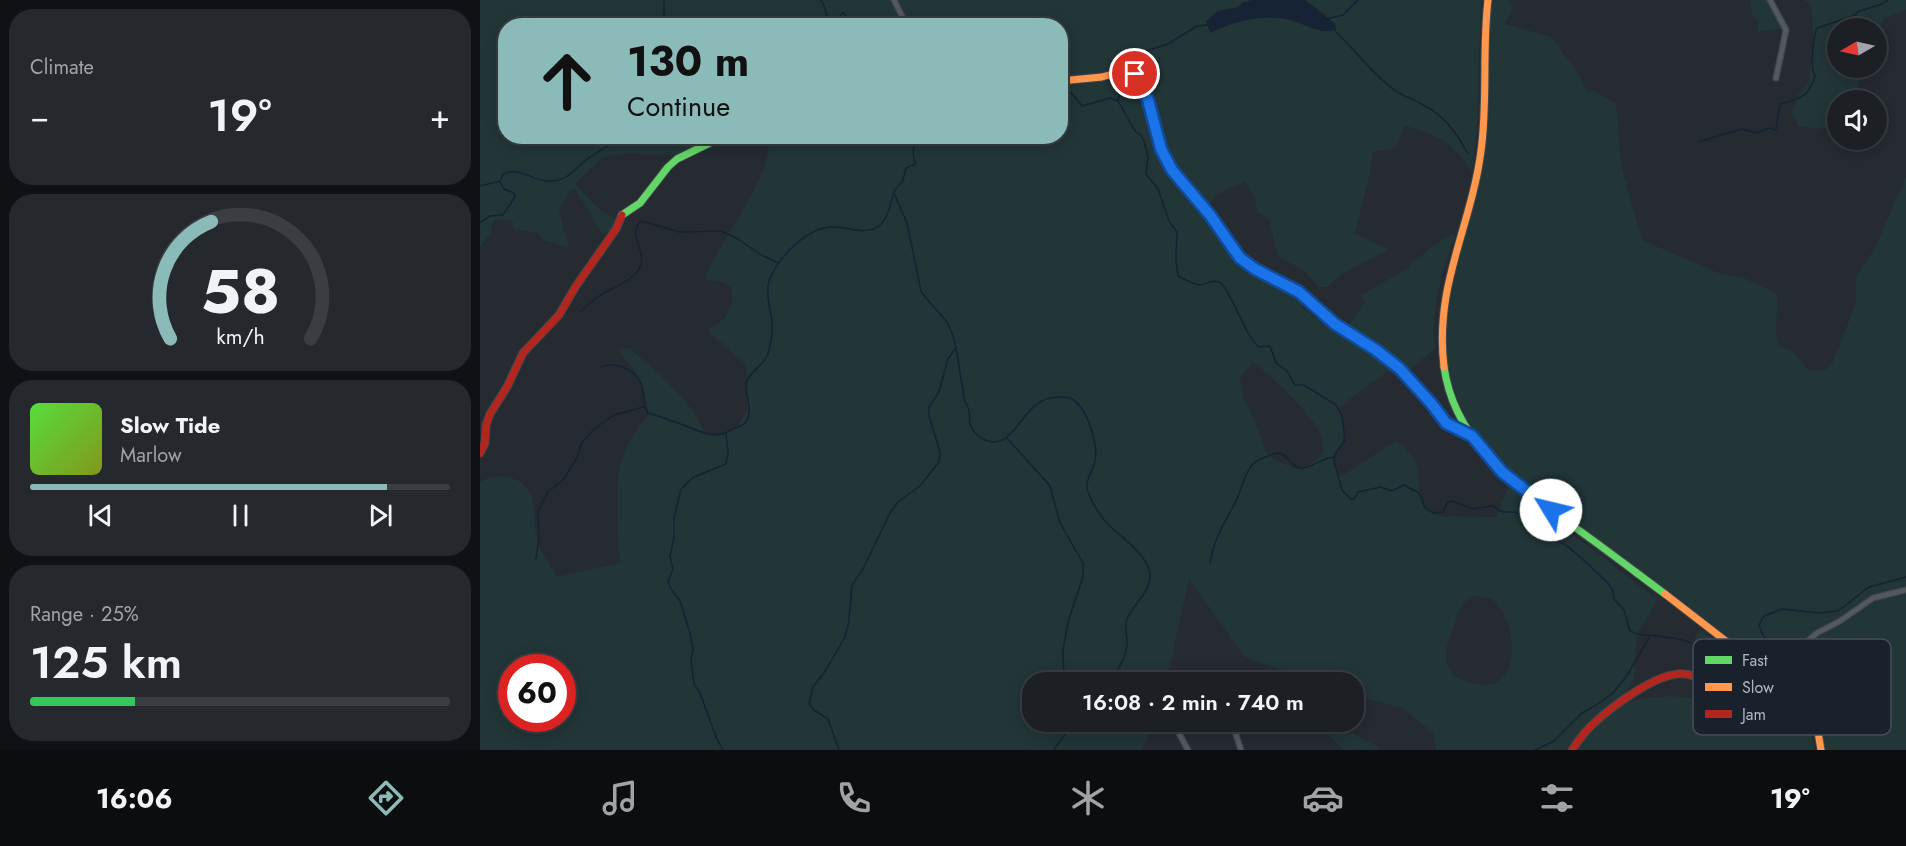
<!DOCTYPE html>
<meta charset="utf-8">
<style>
body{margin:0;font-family:Jost,sans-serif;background:#25282d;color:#f1f3f6;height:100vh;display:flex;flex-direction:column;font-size:22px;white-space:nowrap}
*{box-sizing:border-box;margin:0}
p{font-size:20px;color:#a0a3a7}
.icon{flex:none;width:33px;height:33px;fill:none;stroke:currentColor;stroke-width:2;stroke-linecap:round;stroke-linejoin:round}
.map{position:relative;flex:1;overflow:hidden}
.sheet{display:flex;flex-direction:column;gap:9px;padding:9px;background:#0f1214;width:480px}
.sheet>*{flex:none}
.top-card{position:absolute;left:18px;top:18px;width:570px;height:126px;border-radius:24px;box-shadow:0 3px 15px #0003,0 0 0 2px #3a3e42;background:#8bbbb9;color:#111;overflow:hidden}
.needle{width:39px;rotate:261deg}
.buttons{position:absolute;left:1347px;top:18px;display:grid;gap:12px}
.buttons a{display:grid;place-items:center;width:60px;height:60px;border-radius:50%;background:#1c2025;box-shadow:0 3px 15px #0003,0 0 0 2px #3a3e42;font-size:30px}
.speed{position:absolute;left:18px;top:654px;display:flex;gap:12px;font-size:30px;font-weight:700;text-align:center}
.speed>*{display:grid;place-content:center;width:78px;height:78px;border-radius:50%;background:#1c2025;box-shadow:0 3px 15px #0003,0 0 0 2px #3a3e42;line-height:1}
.speed .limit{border:9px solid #d22;background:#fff;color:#111}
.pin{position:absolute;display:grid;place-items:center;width:51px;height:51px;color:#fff;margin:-26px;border:3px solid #fff;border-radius:50%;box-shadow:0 2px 6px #0007}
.me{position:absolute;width:66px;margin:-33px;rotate:306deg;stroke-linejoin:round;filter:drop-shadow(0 0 4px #0008)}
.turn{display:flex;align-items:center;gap:21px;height:126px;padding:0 30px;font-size:27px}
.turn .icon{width:78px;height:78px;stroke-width:2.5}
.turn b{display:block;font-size:42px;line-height:51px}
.big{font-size:45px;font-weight:600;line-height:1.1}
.sheet .widget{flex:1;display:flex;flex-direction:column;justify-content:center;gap:9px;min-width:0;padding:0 21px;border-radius:24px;background:#25282d}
.sheet .dial{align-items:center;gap:0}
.dial svg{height:156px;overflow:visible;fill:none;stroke:#3a3e42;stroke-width:7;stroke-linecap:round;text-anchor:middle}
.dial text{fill:#f1f3f6;stroke:none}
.song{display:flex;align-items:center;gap:18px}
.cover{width:72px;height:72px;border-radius:9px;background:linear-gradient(135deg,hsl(110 70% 55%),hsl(70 70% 35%))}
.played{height:6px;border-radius:3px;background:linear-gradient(90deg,#8bbbb9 85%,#3a3e42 85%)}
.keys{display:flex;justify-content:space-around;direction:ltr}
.heat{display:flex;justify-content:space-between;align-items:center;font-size:33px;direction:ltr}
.charge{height:9px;border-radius:4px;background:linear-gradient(90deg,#34c759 25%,#3a3e42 0)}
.trip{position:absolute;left:542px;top:672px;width:342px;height:60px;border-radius:24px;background:#1c2025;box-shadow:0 3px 15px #0003,0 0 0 2px #3a3e42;font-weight:600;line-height:60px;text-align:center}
.dock{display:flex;height:96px;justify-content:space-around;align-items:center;background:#0b0d0f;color:#a0a3a7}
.dock .icon{width:42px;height:42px}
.dock .current{color:#8bbbb9}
.dock b{font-size:27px;color:#f1f3f6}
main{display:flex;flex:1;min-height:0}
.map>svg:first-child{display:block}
</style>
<main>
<section class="sheet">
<div class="widget"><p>Climate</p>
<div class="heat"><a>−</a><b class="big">19°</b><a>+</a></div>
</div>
<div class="widget dial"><svg viewBox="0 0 100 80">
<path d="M14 69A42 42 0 1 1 86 69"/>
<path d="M14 69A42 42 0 0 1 35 9" stroke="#8bbbb9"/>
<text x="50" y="56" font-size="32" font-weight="700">58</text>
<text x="50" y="72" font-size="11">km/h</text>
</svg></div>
<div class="widget">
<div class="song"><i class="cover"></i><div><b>Slow Tide</b><p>Marlow</p></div></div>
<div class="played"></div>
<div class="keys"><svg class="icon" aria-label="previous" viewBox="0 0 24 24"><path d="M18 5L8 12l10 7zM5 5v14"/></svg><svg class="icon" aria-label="pause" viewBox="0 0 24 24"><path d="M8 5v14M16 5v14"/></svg><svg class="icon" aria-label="next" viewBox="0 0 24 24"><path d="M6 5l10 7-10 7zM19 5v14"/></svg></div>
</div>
<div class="widget"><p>Range · 25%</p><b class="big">125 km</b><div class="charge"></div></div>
</section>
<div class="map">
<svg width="1426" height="750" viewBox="0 0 1426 750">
<rect width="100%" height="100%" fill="#252b31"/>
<path fill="#223537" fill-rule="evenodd" d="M0 0H771L762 3 730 33C754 21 785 12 812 21 823 24 833 29 844 31L846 15 825 0H1001L997 126 992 172C975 144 956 133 924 126 921 135 919 149 907 150 901 150 898 149 893 153L889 177 875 233 908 250 862 274 847 287H839L823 270 799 257 796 250 789 219 778 213 774 197 765 182C754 186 730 194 730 207L741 220 744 236 764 267 825 299 822 308 862 337 885 302 881 295 925 270 949 249 970 235H975C962 273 950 309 955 349L919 378 908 371 858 408C861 417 865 427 864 437 861 455 842 456 862 476L908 446 917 442C925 448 933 455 936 464 942 481 935 511 959 516L1016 517 1029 485 1178 600 1157 633 1154 679 1139 703C1160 700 1183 694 1204 697 1222 700 1248 712 1263 703L1264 693C1249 680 1215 664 1214 642 1214 638 1218 633 1219 629L1251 651 1319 706 1330 726 1335 750H956L954 734 923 708 873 695V682H835L765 657 709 579 686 682H552V722H673L662 750H0V482C9 477 16 475 27 477 63 484 50 517 58 543 62 555 71 565 76 577L140 563C138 536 134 491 140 466 144 447 157 428 169 414 166 400 164 387 157 375 151 365 143 360 140 349L150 348C178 374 212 399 226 436L237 435 252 430 259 424 267 411 268 381 265 364 227 330C245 322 256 307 251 287L242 282 227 280 226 275C243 240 267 209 282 173 287 162 288 149 290 137L580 136V26H26V136L239 137 200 155 150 154 132 155 121 159 95 184 121 211 136 218 132 228 123 235 95 189 91 190 79 210 89 248 64 240 57 233 33 228V221L13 220 11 233 0 247ZM774 362C791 377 850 427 843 451 841 461 825 466 817 469L797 461 786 452 773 416 765 403 760 377ZM997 596C1003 597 1009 597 1014 601 1033 618 1042 669 1016 683 1010 687 1000 684 994 683 986 682 974 678 970 671 961 654 969 638 975 623 978 616 979 607 985 602 988 599 993 598 997 596ZM32 668H82V718H32Z
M1010 0H1027L1034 8 1025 24 1072 37 1099 75 1108 92 1113 91 1136 103 1141 165 1162 240 1241 274 1264 278 1296 293C1301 313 1291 327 1299 346L1316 354 1328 370C1340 372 1347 372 1353 362L1376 303V277L1395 248 1426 177V750H1343L1337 723 1325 700 1040 483 1024 468 987 424 966 368 963 304 995 197Z
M1270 0H1294L1302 21 1300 29 1278 32V20L1272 15Z
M1324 0H1426V10L1404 18 1397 33 1396 28H1358V68H1380L1379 100H1358L1357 127 1339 129 1318 126 1312 114 1318 95 1329 83 1334 41 1331 5Z
M835 722H860L867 730 897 746 900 750H864Z"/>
<path fill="#152334" d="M773 0H825L855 24 856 30C839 34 827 25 811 20 784 13 754 21 730 33L726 21 738 11 759 7 762 3Z"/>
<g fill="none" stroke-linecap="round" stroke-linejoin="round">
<path stroke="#152334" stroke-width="1.5" d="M184 0V26
M340 0 343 3 349 21 351 23 357 22 362 13H364L370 26
M847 19 863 15 878 0
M855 31C876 51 893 75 917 92 925 97 934 99 942 104 965 116 976 132 988 154
M647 68 660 53 688 44 717 26 727 25
M580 88 591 93 602 106 630 98 638 101 654 129 657 133 661 135 664 141 668 157 666 174 678 189 689 221 697 232 696 259 698 276C704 279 714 285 721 285 727 284 732 279 739 282 750 287 764 335 779 347L790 346 796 363 807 371 815 385H824L856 405 862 416 865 440 855 454 854 461 862 490 871 499H874L878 492 901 487 912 491 924 485 939 493 945 508 954 513 963 512 967 503 972 501 993 509 1012 506 1023 512H1035L1041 516 1048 527C1082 535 1104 561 1129 584L1133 591 1134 599 1144 610 1150 631 1157 634C1171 636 1207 637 1216 646 1224 653 1235 665 1240 675 1241 677 1241 681 1243 683 1253 695 1285 688 1296 682
M638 100 645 75
M1218 142 1255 131 1262 129 1277 133 1289 128 1296 130 1300 104C1321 98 1328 98 1335 76 1330 69 1333 36 1337 28L1376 15 1377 12 1402 4 1408 0
M0 186 20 181 23 174C39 166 52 181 69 181 90 181 94 168 109 158 119 150 131 146 141 136
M414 193 427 223 441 291C448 303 460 311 468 324 478 343 478 368 483 389 483 401 485 400 489 410 490 415 489 420 490 424 496 439 513 448 527 437 545 421 551 398 578 397 583 397 588 397 592 399 608 409 618 443 615 461 613 472 604 480 608 492 612 503 621 518 630 526 642 538 669 556 670 575 670 593 654 603 647 619 644 627 647 634 647 641 647 657 638 671 628 682
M0 223 10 216 23 215 35 197 34 193 24 189 20 182
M101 311C107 306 112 300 119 296 131 288 155 281 161 265 166 251 146 230 162 221L199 232 241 231 258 239 281 255 299 263
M121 367C137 361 160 371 163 390 164 399 162 405 168 413 182 417 193 421 206 426 224 433 236 440 253 429 257 427 262 426 265 423 275 412 264 392 266 383 270 370 287 364 289 350 291 342 293 331 292 323 291 307 283 290 292 274 302 254 328 228 351 227 367 226 386 237 400 225 409 218 410 203 414 192 416 188 420 185 422 181 424 178 425 172 426 168L435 164 433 150 438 136
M527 438 570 486 580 523 603 563V577L588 622 583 650 584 682
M56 559 59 538 58 511 68 492 84 479 98 456 101 444 114 429 134 415 163 407
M730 564C733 540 745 522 756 501 762 489 764 473 773 464 779 458 787 457 793 454 807 449 809 467 820 468 830 469 841 458 854 457
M1300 679 1306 673C1303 650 1284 646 1279 625L1284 616 1302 609 1339 613 1358 611 1389 587 1426 577
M574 749 595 722
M243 750 236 737 220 693 214 684 211 660 213 650 210 633 200 601 191 589 188 582 193 569 190 557 194 537V518L201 489 214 477 246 464 248 452 246 434
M359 750 348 719 334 710 329 704 333 687 346 670 365 637 369 621 372 585 383 569 410 513 418 502 440 486 459 462 460 452 449 416V407L459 392 468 359 475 349
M1055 750 1074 741 1102 713 1118 704 1133 693 1146 677 1169 638"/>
<defs>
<path id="street" d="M414 0 427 26
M1290 0 1306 30 1296 78
M693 722 708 750
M752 722 761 750
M1335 723 1340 720V715L1319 662 1318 654 1321 647 1337 633 1360 621 1393 598 1426 590"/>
<path id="fast" d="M142 215 160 203 188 167 197 159 244 136
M964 367C975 444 1036 483 1093 526 1124 548 1154 571 1185 594"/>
<path id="slow" d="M580 81 622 77 643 71 655 74 668 100 681 149 692 170 730 215 760 258 775 269 819 292 855 324 896 350 919 368 951 403 966 423 992 436
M964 367C954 285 991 228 1001 151 1008 101 1002 50 1008 0
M1185 594 1313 693 1332 717 1338 732 1341 750"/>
<path id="jam" d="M0 453 5 443 6 425 10 414 27 387 43 353 79 315 96 286 136 229 142 215
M1092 750C1098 741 1104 732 1112 725 1131 707 1178 671 1205 674 1219 675 1229 687 1242 693 1265 704 1291 697 1315 693"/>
</defs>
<use href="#street" stroke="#42474e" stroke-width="7"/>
<use href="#fast" stroke="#42474e" stroke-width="9"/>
<use href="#slow" stroke="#42474e" stroke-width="9"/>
<use href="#jam" stroke="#42474e" stroke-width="9"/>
<use href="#street" stroke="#545960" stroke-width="4.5"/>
<use href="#fast" stroke="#63d668" stroke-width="7"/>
<use href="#slow" stroke="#ff974d" stroke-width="7"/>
<use href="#jam" stroke="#b3261e" stroke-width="7"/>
</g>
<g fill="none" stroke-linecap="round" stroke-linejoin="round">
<defs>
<path id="route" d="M655 74 668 100 681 149 692 170 730 215 760 258 775 269 819 292 855 324 896 350 919 368 951 403 966 423 992 436 1022 472 1071 510"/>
</defs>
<use href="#route" stroke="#114b97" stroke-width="15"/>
<use href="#route" stroke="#1a73e8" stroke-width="10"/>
</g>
<rect x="1213" y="639" width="198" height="96" rx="9" fill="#19212c" stroke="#454e5a" stroke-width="1.5"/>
<rect x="1225" y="656" width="27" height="8" fill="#63d668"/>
<rect x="1225" y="683" width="27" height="8" fill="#ff974d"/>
<rect x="1225" y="710" width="27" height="8" fill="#b3261e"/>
<g font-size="16" fill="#adb7c4">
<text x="1262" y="666">Fast</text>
<text x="1262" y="693">Slow</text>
<text x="1262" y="720">Jam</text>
</g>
</svg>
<div class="buttons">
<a><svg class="needle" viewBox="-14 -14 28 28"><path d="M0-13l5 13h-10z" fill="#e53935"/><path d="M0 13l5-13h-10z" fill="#a0a3a7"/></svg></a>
<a><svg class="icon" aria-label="sound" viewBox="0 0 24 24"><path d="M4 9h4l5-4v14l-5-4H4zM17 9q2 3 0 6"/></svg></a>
</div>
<div class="speed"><div class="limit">60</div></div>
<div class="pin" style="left:655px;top:74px;background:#d93025"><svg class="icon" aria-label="arrive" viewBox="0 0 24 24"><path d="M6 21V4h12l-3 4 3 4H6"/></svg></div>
<svg class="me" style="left:1071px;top:510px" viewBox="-20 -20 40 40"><circle r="19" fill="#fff"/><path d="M0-13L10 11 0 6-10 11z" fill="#1a73e8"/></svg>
<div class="trip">16:08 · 2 min · 740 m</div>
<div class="top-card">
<div class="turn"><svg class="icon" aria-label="ahead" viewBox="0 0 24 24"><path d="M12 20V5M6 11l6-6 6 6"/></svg><div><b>130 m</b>Continue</div></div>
</div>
</div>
</main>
<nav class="dock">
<b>16:06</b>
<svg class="icon current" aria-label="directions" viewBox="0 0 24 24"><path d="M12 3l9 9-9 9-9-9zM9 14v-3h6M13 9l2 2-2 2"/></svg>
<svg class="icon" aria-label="music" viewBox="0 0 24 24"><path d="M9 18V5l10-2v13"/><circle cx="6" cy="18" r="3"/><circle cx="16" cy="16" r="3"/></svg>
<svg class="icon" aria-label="phone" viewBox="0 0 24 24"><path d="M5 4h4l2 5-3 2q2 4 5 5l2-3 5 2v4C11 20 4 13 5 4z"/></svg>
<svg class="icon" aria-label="climate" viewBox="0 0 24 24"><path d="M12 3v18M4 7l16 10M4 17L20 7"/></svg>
<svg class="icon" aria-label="car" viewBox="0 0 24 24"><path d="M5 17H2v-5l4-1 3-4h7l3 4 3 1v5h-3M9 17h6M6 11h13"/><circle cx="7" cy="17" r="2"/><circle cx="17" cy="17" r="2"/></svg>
<svg class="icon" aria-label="filters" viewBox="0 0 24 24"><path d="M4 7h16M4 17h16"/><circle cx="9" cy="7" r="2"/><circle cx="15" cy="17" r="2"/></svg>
<b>19°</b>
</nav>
